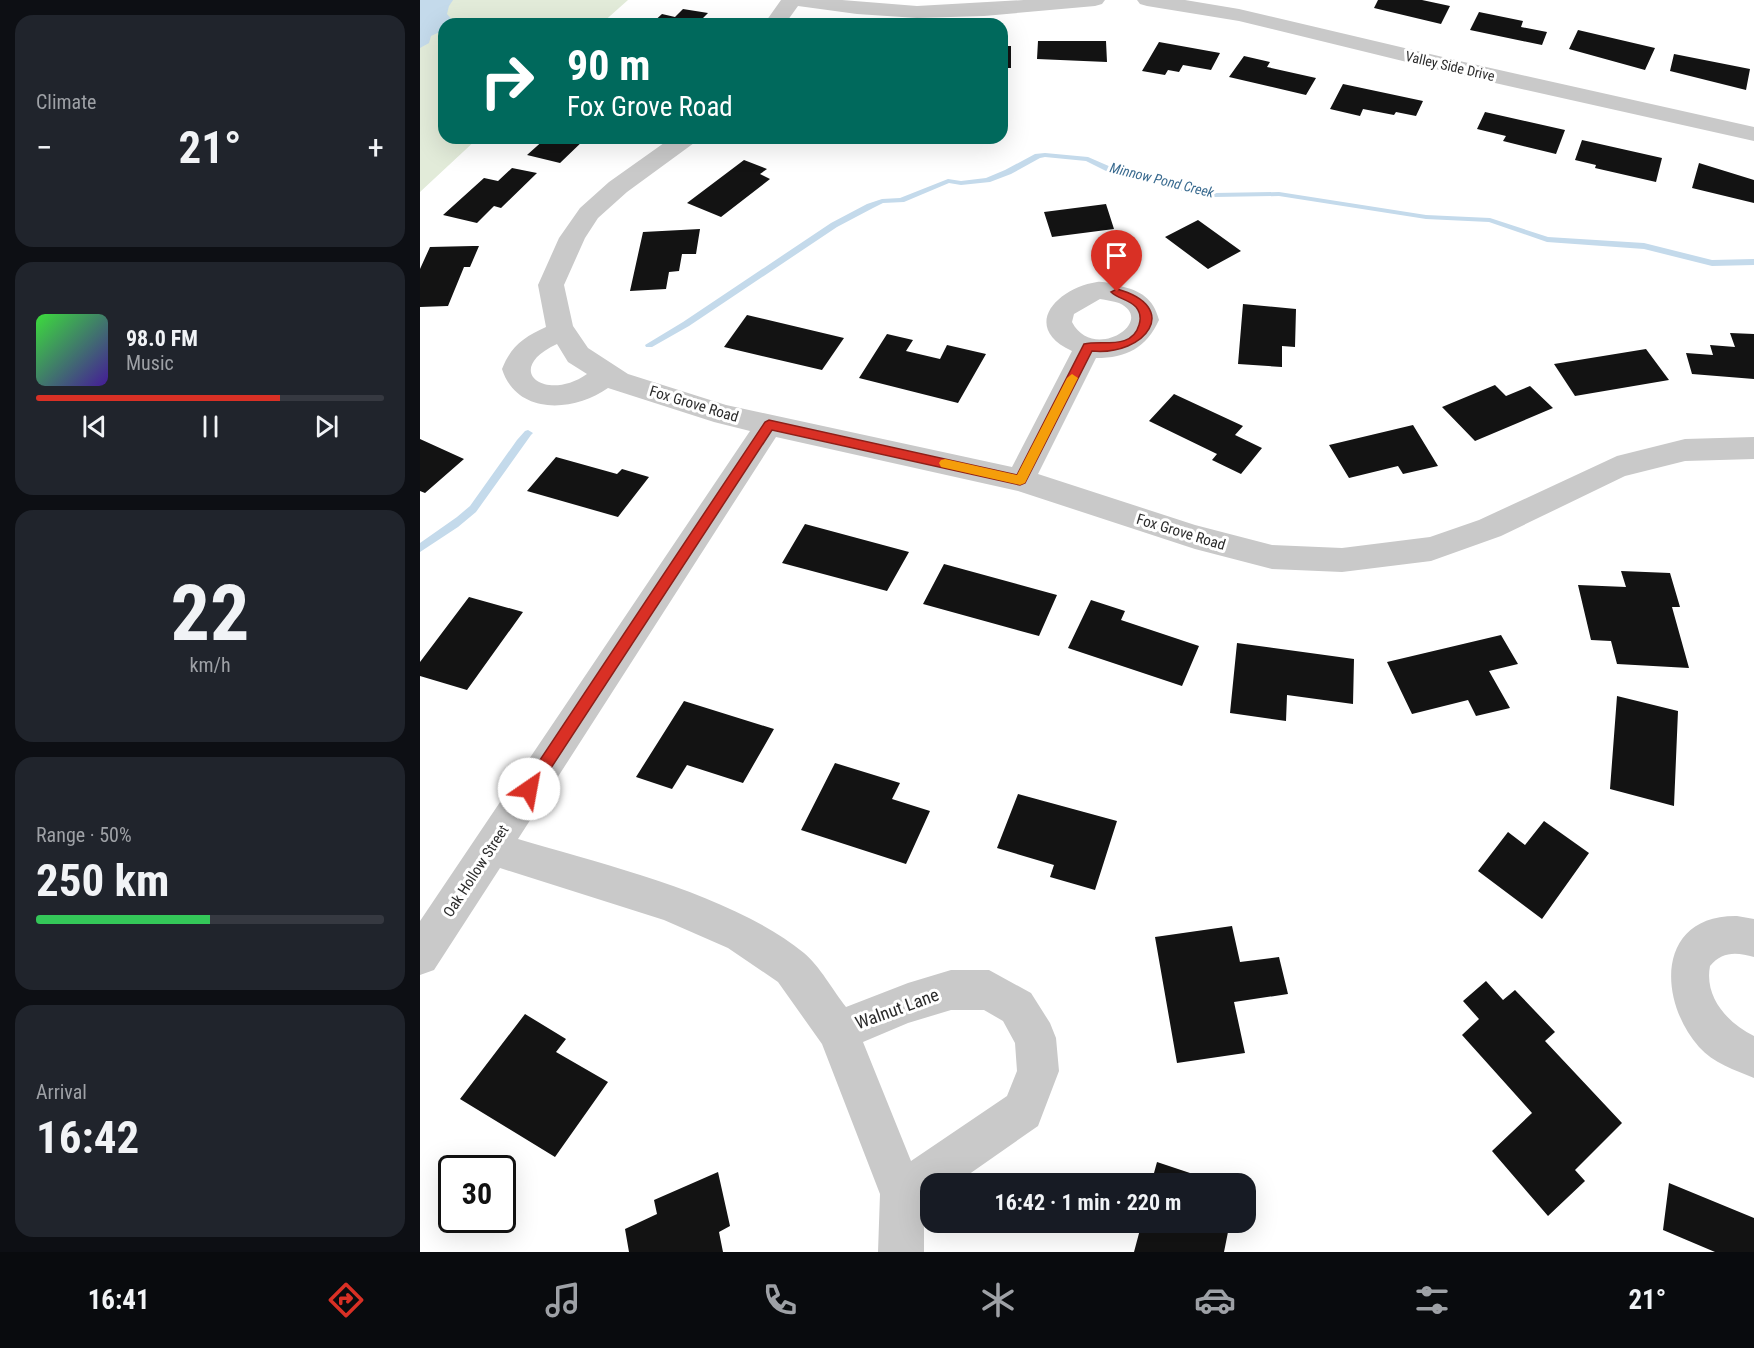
<!DOCTYPE html>
<meta charset="utf-8">
<style>
body{margin:0;font-family:"Roboto Condensed",sans-serif;background:#20242c;color:#f1f3f6;height:100vh;display:flex;flex-direction:column;font-size:22px;white-space:nowrap}
*{box-sizing:border-box;margin:0}
p{font-size:20px;color:#9ea1a6}
.icon{flex:none;width:33px;height:33px;fill:none;stroke:currentColor;stroke-width:2;stroke-linecap:round;stroke-linejoin:round}
.map{position:relative;flex:1;overflow:hidden}
.side{display:flex;flex-direction:column;gap:15px;padding:15px;background:#0d0f14;width:420px}
.side>*{flex:none}
.top-card{position:absolute;left:18px;top:18px;width:570px;height:126px;border-radius:18px;box-shadow:0 6px 24px #0002;background:#00695c;color:#fff;overflow:hidden}
.speed{position:absolute;left:18px;top:1155px;display:flex;gap:12px;font-size:30px;font-weight:700;text-align:center}
.speed>*{display:grid;place-content:center;width:78px;height:78px;border-radius:50%;background:#171b24;box-shadow:0 6px 24px #0002;line-height:1}
.speed .limit{border:3px solid #111;border-radius:9px;background:#fff;color:#111}
.pin{position:absolute;display:grid;place-items:center;width:51px;height:51px;color:#fff;margin:-62px -26px;border-radius:50% 50% 50% 0;rotate:-45deg;box-shadow:0 0 6px #0007}
.pin .icon{rotate:45deg}
.me{position:absolute;width:66px;margin:-33px;rotate:33deg;stroke-linejoin:round;filter:drop-shadow(0 0 4px #0008)}
.turn{display:flex;align-items:center;gap:21px;height:126px;padding:0 30px;font-size:27px}
.turn .icon{width:78px;height:78px;stroke-width:2.5}
.turn b{display:block;font-size:42px;line-height:51px}
.big{font-size:45px;font-weight:700;line-height:1.1}
.side .card{flex:1;display:flex;flex-direction:column;justify-content:center;gap:9px;min-width:0;padding:0 21px;border-radius:18px;background:#20242c}
.side .dial{align-items:center;gap:0}
.dial b{font-size:78px;line-height:1}
.song{display:flex;align-items:center;gap:18px}
.cover{width:72px;height:72px;border-radius:9px;background:linear-gradient(135deg,hsl(120 70% 55%),hsl(260 70% 35%))}
.played{height:6px;border-radius:3px;background:linear-gradient(90deg,#d93025 70%,#363941 70%)}
.keys{display:flex;justify-content:space-around;direction:ltr}
.heat{display:flex;justify-content:space-between;align-items:center;font-size:33px;direction:ltr}
.charge{height:9px;border-radius:4px;background:linear-gradient(90deg,#34c759 50%,#363941 0)}
.trip{position:absolute;left:500px;top:1173px;width:336px;height:60px;border-radius:18px;background:#171b24;box-shadow:0 6px 24px #0002;font-weight:700;line-height:60px;text-align:center}
.tabs{display:flex;height:96px;justify-content:space-around;align-items:center;background:#090b0e;color:#9ea1a6}
.tabs .icon{width:42px;height:42px}
.tabs .selected{color:#d93025}
.tabs b{font-size:27px;color:#f1f3f6}
main{display:flex;flex:1;min-height:0}
.map>svg:first-child{display:block}
</style>
<main>
<section class="side">
<div class="card"><p>Climate</p>
<div class="heat"><a>−</a><b class="big">21°</b><a>+</a></div>
</div>
<div class="card">
<div class="song"><i class="cover"></i><div><b>98.0 FM</b><p>Music</p></div></div>
<div class="played"></div>
<div class="keys"><svg class="icon" aria-label="previous" viewBox="0 0 24 24"><path d="M18 5L8 12l10 7zM5 5v14"/></svg><svg class="icon" aria-label="pause" viewBox="0 0 24 24"><path d="M8 5v14M16 5v14"/></svg><svg class="icon" aria-label="next" viewBox="0 0 24 24"><path d="M6 5l10 7-10 7zM19 5v14"/></svg></div>
</div>
<div class="card dial"><b>22</b><p>km/h</p></div>
<div class="card"><p>Range · 50%</p><b class="big">250 km</b><div class="charge"></div></div>
<div class="card"><p>Arrival</p><b class="big">16:42</b></div>
</section>
<div class="map">
<svg width="1334" height="1252" viewBox="0 0 1334 1252">
<rect width="100%" height="100%" fill="#fff"/>
<path fill="#e2ebd9" d="M0 0H208L181 24H24V138H58L0 192Z"/>
<path fill="#c4daeb" d="M0 0H33L29 6 27 14 34 22 33 24H24V30L11 36 9 43 0 48Z"/>
<g fill="none" stroke-linecap="round" stroke-linejoin="round">
<path fill="#c4daeb" fill-rule="evenodd" d="M625 153 668 157 691 167 745 177 767 187 794 193 859 192 1006 215 1070 218 1128 237 1224 243 1292 260 1334 259V265L1292 266 1224 249 1127 242 1069 222 1006 219 859 196 794 197 762 191 743 181 686 171 666 161 625 157 620 158 591 174 570 182 541 185 529 183 484 202 463 203 453 208 417 227 269 326 232 347H226L225 345 263 322 411 223 447 204 462 199 480 198 528 179 541 181 566 178 585 170 615 154Z
M108 430 113 433 111 435 56 512 38 527 0 552V543L37 517 50 506 97 440 105 431Z"/>
</g>
<path fill="#131313" d="M958 0H1002L1030 6 1021 24 954 8Z
M263 9 288 13 277 24H231L242 14 255 17Z
M1059 12 1103 21 1101 27 1127 32 1122 45 1050 30Z
M1158 30 1235 48 1225 70 1149 49Z
M618 41H686L687 62 617 59Z
M739 42 800 53 791 70 763 65 759 72 748 70 745 75 722 71Z
M582 46H591V68H582Z
M1254 54 1330 69 1326 90 1250 71Z
M824 56 850 62 847 67 896 78 886 95 809 77Z
M923 84 1003 101 996 116 976 112 974 115 943 109 940 116 910 109Z
M1065 112 1145 130 1136 154 1083 141 1086 136 1057 129Z
M126 138H166L140 163 107 155Z
M1162 140 1242 158 1236 182 1175 168 1176 165 1155 160Z
M324 160 347 169 340 174 350 179 301 217 267 203Z
M1279 163 1334 180V203L1272 188Z
M92 168 117 173 81 208 74 206 57 223 23 215 64 178 78 181Z
M686 204 694 229 632 237 624 212Z
M778 220 821 251 788 269 745 237Z
M280 229 276 254H262L259 271 249 272 246 289 210 291 223 232Z
M53 246H59L50 267H44L28 306 0 307V269L10 247Z
M823 304 876 309 875 347 862 346V367L818 364Z
M327 315 424 338 402 370 304 347Z
M1310 333 1334 334V379L1272 374 1266 353 1293 355 1290 345 1315 347Z
M467 334 493 340 486 351 520 359 527 345 566 354 538 403 439 378Z
M1226 349 1249 380 1155 396 1134 364Z
M1075 385 1086 396 1110 386 1133 408 1055 441 1022 407Z
M754 394 823 426 815 435 842 448 821 474 792 460 797 454 729 421Z
M993 425 1018 466 983 474 978 466 929 478 909 445Z
M0 439 44 459 5 493 0 491Z
M136 457 197 474 202 469 229 477 198 517 107 491Z
M385 524 489 552 467 591 362 563Z
M524 564 637 595 619 636 503 604Z
M1201 571 1250 573 1260 607H1252L1269 668 1197 664 1191 641 1171 640 1158 585 1206 587Z
M49 597 103 612 47 690 0 676V662Z
M671 600 705 611 701 620 779 646 762 686 648 648Z
M1081 635 1098 664 1069 671 1090 708 1056 716 1048 700 992 714 967 662Z
M817 643 934 659 933 704 867 695 866 721 810 713Z
M1197 696 1258 711 1254 806 1190 789Z
M264 701 354 729 323 783 267 765 252 789 216 777Z
M415 763 480 783 472 799 510 811 486 864 381 830Z
M598 794 697 821 675 890 630 877 634 865 577 848Z
M1124 821 1169 853 1122 919 1058 871 1088 832 1105 845Z
M812 926 820 962 859 957 868 994 814 1002 825 1053 757 1063 735 937Z
M1066 981 1083 1000 1095 990 1135 1032 1125 1041 1202 1123 1155 1170 1165 1181 1128 1216 1072 1151 1112 1113 1042 1035 1059 1019 1043 1001Z
M105 1014 146 1039 136 1052 188 1082 135 1157 40 1099Z
M737 1162 800 1183V1184H731Z
M298 1172 310 1226 299 1232 303 1252H209L205 1229 237 1214 234 1200Z
M1249 1183 1334 1218V1252H1295L1243 1230Z
M722 1222H810L804 1252H714Z"/>
<g fill="none" stroke-linecap="round" stroke-linejoin="round">
<path fill="#c9c9c9" fill-rule="evenodd" d="M361 0H422L497 6 604 0H685L682 4 675 6 564 16 497 18 437 14 378 6 365 24H344Z
M717 0H765L819 9 1044 62 1334 127V141L1044 76 819 21 727 6 720 4Z
M251 138H278L274 143 207 192 178 218 165 238 144 285 153 326 168 348 208 374 306 405 592 467 652 351C600 327 637 288 677 282 684 281 693 284 700 286 721 291 733 298 739 320 726 348 707 358 676 358L618 474 775 525 852 545 922 548 1010 537 1059 520 1197 456 1265 439 1334 437V459L1265 461 1205 476 1081 536 1011 561 922 572 852 569 775 549 598 491 356 437 98 839C188 866 311 894 384 953 399 965 414 992 426 1007L488 983 531 970H569L611 993 630 1023 636 1038 639 1071 618 1126 535 1184H510V1201L504 1205V1252H458L460 1194 402 1044 358 982 308 948 244 920 80 868 14 970 0 975V921L330 431 294 422 188 388C154 412 97 416 82 369 91 346 104 337 126 327L118 285 139 238 160 208 189 182ZM680 299C686 300 693 301 699 303 738 321 673 363 652 322L654 314ZM137 344 148 362 167 374C126 403 81 370 137 344ZM531 1010H564L583 1021 595 1043 597 1071 587 1096 491 1161 443 1042 488 1023Z
M1317 916 1334 919V957C1317 952 1302 951 1290 966 1284 998 1308 1023 1334 1036V1078C1315 1070 1293 1063 1279 1047 1237 999 1237 915 1317 916Z"/>
</g>
<path fill="#d93025" stroke="#8d1f18" stroke-width="1.5" d="M697 289C762 307 726 356 672 351L605 483 600 485 352 430 114 794 109 796 104 794 102 789 104 784 345 422 349 420 597 475 664 344C682 340 712 350 719 325 721 319 720 312 716 307 709 299 698 299 691 292Z"/>
<path fill="#f59e0b" d="M652 374 658 378 605 483 600 485 521 467 519 463 521 460 525 459 597 475 647 378Z"/>
<g text-anchor="middle" stroke-width="6" stroke-linejoin="round" paint-order="stroke">
<g font-size="14" fill="#2c2c2c" stroke="#fff">
<text transform="translate(1030 66) rotate(13)" y="5">Valley Side Drive</text>
</g>
<g font-size="14" font-style="italic" fill="#396a8f" stroke="#fff">
<text transform="translate(742 180) rotate(14)" y="5">Minnow Pond Creek</text>
</g>
<g font-size="15" fill="#2c2c2c" stroke="#fff">
<text transform="translate(274 404) rotate(17)" y="5">Fox Grove Road</text>
<text transform="translate(761 532) rotate(17)" y="5">Fox Grove Road</text>
<text transform="translate(56 871) rotate(-57)" y="5">Oak Hollow Street</text>
</g>
<g font-size="18" fill="#2c2c2c" stroke="#fff">
<text transform="translate(477 1009) rotate(-20)" y="6">Walnut Lane</text>
</g>
</g>
</svg>
<div class="speed"><div class="limit">30</div></div>
<div class="pin" style="left:697px;top:292px;background:#d93025"><svg class="icon" aria-label="arrive" viewBox="0 0 24 24"><path d="M6 21V4h12l-3 4 3 4H6"/></svg></div>
<svg class="me" style="left:109px;top:789px" viewBox="-20 -20 40 40"><circle r="19" fill="#fff"/><path d="M0-13L10 11 0 6-10 11z" fill="#d93025"/></svg>
<div class="trip">16:42 · 1 min · 220 m</div>
<div class="top-card">
<div class="turn"><svg class="icon" aria-label="right" viewBox="0 0 24 24"><path d="M7 20v-9h11M14 6l5 5-5 5"/></svg><div><b>90 m</b>Fox Grove Road</div></div>
</div>
</div>
</main>
<nav class="tabs">
<b>16:41</b>
<svg class="icon selected" aria-label="directions" viewBox="0 0 24 24"><path d="M12 3l9 9-9 9-9-9zM9 14v-3h6M13 9l2 2-2 2"/></svg>
<svg class="icon" aria-label="music" viewBox="0 0 24 24"><path d="M9 18V5l10-2v13"/><circle cx="6" cy="18" r="3"/><circle cx="16" cy="16" r="3"/></svg>
<svg class="icon" aria-label="phone" viewBox="0 0 24 24"><path d="M5 4h4l2 5-3 2q2 4 5 5l2-3 5 2v4C11 20 4 13 5 4z"/></svg>
<svg class="icon" aria-label="climate" viewBox="0 0 24 24"><path d="M12 3v18M4 7l16 10M4 17L20 7"/></svg>
<svg class="icon" aria-label="car" viewBox="0 0 24 24"><path d="M5 17H2v-5l4-1 3-4h7l3 4 3 1v5h-3M9 17h6M6 11h13"/><circle cx="7" cy="17" r="2"/><circle cx="17" cy="17" r="2"/></svg>
<svg class="icon" aria-label="filters" viewBox="0 0 24 24"><path d="M4 7h16M4 17h16"/><circle cx="9" cy="7" r="2"/><circle cx="15" cy="17" r="2"/></svg>
<b>21°</b>
</nav>
